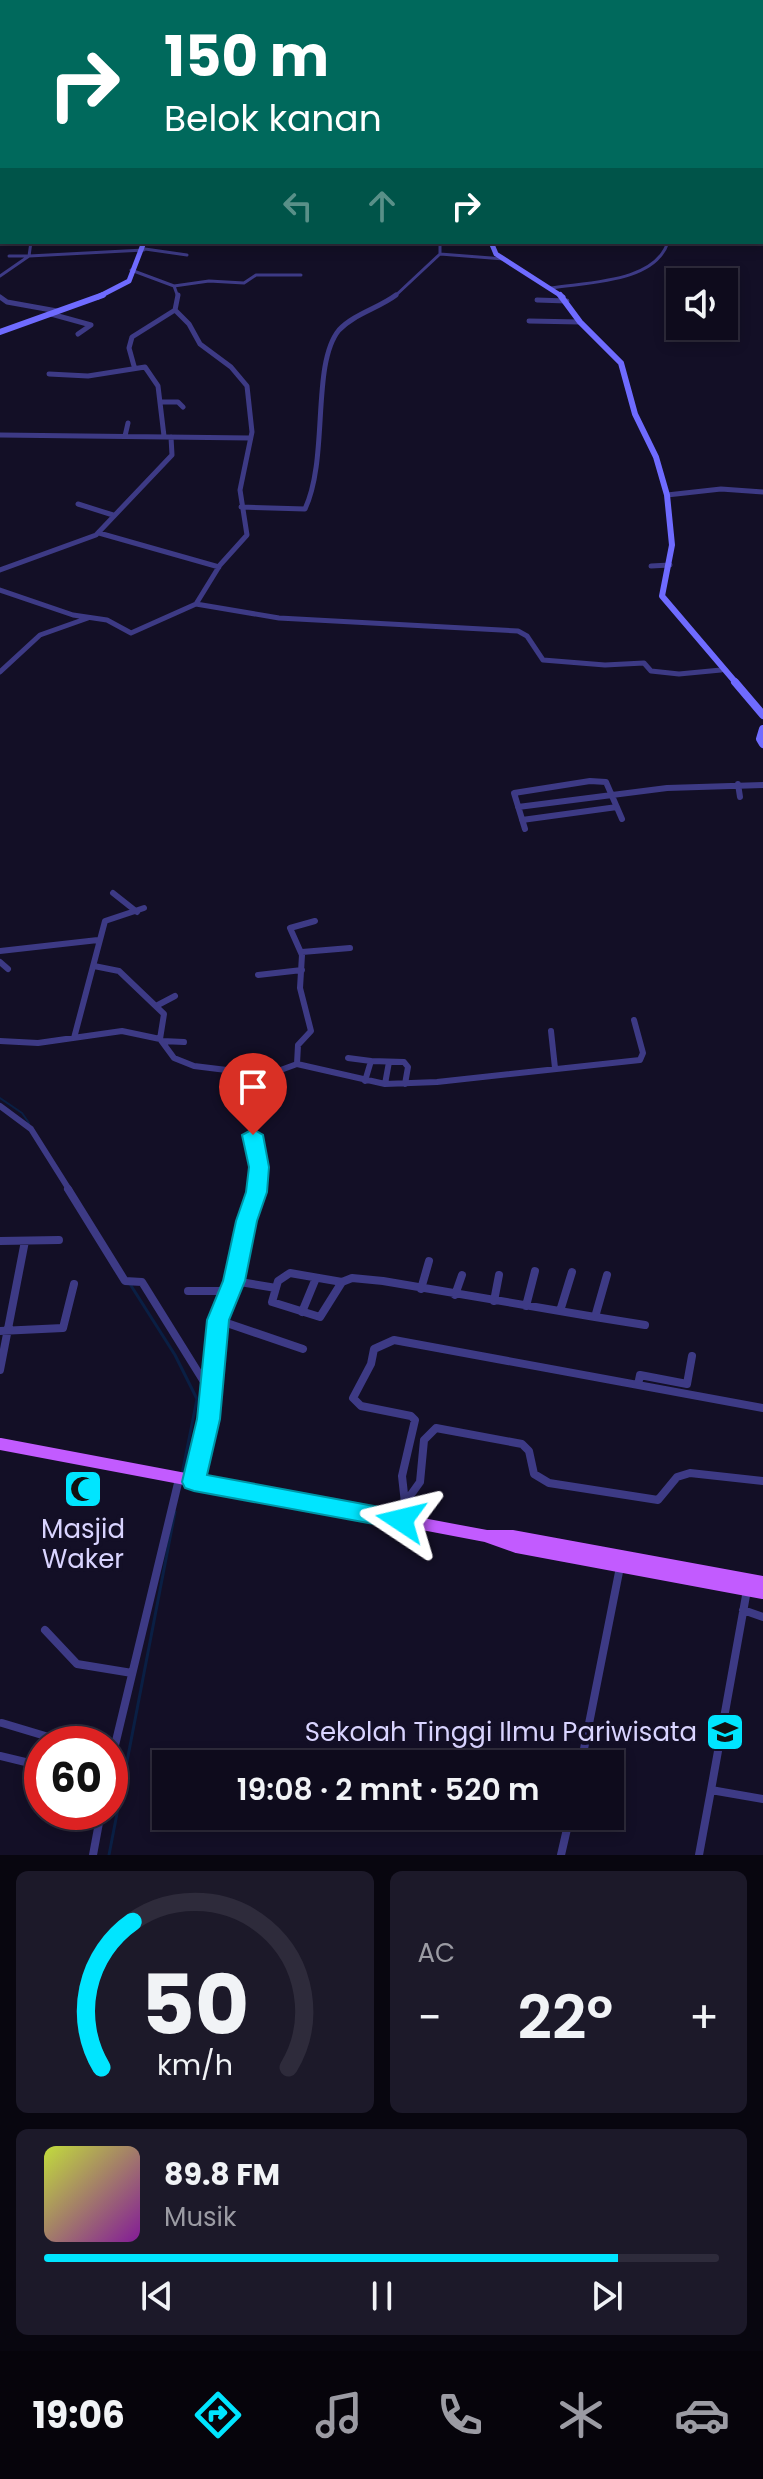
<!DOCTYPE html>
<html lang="id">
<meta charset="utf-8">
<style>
body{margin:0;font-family:Poppins,sans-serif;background:#1c1929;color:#f1f3f6;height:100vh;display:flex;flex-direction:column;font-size:30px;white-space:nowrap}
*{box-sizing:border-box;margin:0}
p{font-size:26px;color:#9b9ba3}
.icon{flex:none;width:44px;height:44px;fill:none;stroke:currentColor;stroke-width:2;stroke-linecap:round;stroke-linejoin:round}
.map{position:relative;height:1855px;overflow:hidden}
.panel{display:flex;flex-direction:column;gap:16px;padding:16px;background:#08060f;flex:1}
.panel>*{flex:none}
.banner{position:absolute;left:0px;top:0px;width:764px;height:244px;box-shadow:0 4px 12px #0003,0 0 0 2px #2e2b3b;background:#00695c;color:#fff;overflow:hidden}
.buttons{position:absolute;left:666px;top:268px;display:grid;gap:16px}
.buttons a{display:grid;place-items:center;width:72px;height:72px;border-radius:0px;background:#0e0b1c;box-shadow:0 4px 12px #0003,0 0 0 2px #2e2b3b;font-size:40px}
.speed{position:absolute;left:24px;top:1726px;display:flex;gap:16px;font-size:40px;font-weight:700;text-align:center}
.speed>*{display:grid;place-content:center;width:104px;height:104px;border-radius:50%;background:#0e0b1c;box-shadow:0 4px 12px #0003,0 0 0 2px #2e2b3b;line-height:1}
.speed .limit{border:12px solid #d22;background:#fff;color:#111}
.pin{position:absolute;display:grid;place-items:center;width:68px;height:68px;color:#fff;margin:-82px -34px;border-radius:50% 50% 50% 0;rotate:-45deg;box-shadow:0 0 8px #0007}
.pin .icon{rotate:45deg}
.me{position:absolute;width:88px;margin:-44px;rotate:280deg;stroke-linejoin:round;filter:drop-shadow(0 0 6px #0008)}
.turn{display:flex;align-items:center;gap:28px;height:168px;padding:0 32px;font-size:36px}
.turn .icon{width:104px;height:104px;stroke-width:2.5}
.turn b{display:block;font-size:56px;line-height:68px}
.lanes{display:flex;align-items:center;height:76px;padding:0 32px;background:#0003;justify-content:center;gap:40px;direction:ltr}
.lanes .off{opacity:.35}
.big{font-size:60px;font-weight:600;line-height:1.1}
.panel .card{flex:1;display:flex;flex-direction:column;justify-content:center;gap:12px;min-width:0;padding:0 28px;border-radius:12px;background:#1c1929}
.panel .dial{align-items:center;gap:0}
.dial svg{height:208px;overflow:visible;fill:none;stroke:#2e2b3b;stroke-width:7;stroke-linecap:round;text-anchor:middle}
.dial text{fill:#f1f3f6;stroke:none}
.song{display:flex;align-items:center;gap:24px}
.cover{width:96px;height:96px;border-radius:12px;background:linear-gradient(135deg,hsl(70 70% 55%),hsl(290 70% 35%))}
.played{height:8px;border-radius:4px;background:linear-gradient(90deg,#00e5ff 85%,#2e2b3b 85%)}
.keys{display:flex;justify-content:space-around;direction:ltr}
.heat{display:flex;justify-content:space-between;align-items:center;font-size:44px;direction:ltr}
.panel .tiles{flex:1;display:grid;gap:16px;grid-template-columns:1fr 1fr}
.card:last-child{grid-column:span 2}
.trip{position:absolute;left:152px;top:1750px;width:472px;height:80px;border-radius:0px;background:#0e0b1c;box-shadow:0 4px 12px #0003,0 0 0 2px #2e2b3b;font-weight:600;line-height:80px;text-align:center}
.menu{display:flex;height:128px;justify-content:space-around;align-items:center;background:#06040b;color:#9b9ba3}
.menu .icon{width:56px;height:56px}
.menu .active{color:#00e5ff}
.menu b{font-size:36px;color:#f1f3f6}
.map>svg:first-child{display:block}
</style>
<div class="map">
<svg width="763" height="1855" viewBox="0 0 763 1855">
<rect width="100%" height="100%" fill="#130f26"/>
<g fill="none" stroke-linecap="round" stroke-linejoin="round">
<path stroke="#0a1f44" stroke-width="2" d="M368 0 371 2
M0 1098 22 1113 29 1123"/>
<path stroke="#0a1f44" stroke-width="3" d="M130 1284 175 1355 197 1399 182 1474
M109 1855 175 1512"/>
<path stroke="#3d3a85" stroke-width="3" d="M665 0 681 2
M93 2 98 0
M580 2 584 0
M589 242H635
M145 249 187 255
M440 254 504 259
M9 256H29L31 242
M131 270 174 286 178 297
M0 276 29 256 144 250
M174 286 209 281 244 283 256 275H301
M551 288C587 282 655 283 668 242
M394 297 440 254V242"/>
<path stroke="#3d3a85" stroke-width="5" d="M178 295 175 310 189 324 200 344 231 367 247 386 252 432 240 490 247 535 220 565 196 604
M0 297 7 302 57 311
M537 300 567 301
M51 314 91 325 78 334
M529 321 580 322
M134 366 129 348 132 337 175 310
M49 374 88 376 145 367 158 386 164 436
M161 402H178L183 407
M0 435 250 438
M125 436 128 423
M667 495 721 489 763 492
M78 504 113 515
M241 507 305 509C329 458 311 364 339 330 354 314 379 308 396 295
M99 533 219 567
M651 566 670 565
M0 570 96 535 172 455 171 437
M0 590 73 615 107 620 131 633 196 604 279 618 518 631 527 636 543 660 605 665 644 663 651 671 679 674 721 670
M0 672 40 635 88 618"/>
<path stroke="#3d3a85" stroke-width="6" d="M738 784 740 797
M518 807 667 788 763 785
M522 820 617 807
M525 829 514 793 590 781 606 782 622 819
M113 893 137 912
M0 951 98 940
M302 952 350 948
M0 962 8 969
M94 966 119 971 164 1014 160 1039 174 1058 194 1066 267 1075 297 1064 385 1084 437 1082 640 1060 643 1053 634 1020
M258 975 302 970
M156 1006 175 996
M551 1031 555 1068
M74 1038 105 921 144 908
M0 1041 38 1043 122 1031 160 1039
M162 1041 184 1042
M348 1058 371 1061
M297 1064 298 1045 311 1031 300 988 302 955 290 928 315 921
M365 1081 371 1061 404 1062 408 1067 405 1084
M385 1084 389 1062
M0 1106 31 1129 70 1191
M257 1191C261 1147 242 1117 267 1075"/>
<path stroke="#3d3a85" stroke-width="8" d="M68 1189 125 1281 142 1282 211 1393
M0 1241 59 1240
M290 1273 342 1282 320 1317 272 1302 278 1281Z
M234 1281 276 1288
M342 1282 352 1278 383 1281 595 1317 607 1275
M421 1289 429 1261
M188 1291H229
M455 1295 462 1275
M494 1301 499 1275
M526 1306 535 1271
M560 1311 572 1272
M302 1312 316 1278
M595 1317 645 1325
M218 1320 303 1349
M0 1331 63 1328 74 1284
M0 1370 25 1241
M638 1385 640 1375 687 1384 692 1356
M194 1482 208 1419 218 1320 234 1281 257 1189
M405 1503 420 1482 424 1440 436 1428 522 1444 529 1451 534 1474 549 1483 658 1500 677 1477 690 1473 763 1481
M401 1520 405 1503 402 1476 415 1420 411 1416 361 1406 353 1398 371 1364 374 1349 394 1340 763 1408
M747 1590 711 1790 763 1799
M743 1610 763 1617
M45 1630 77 1664 132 1673
M2 1723 72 1744
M0 1756 42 1766
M581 1764 620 1567
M110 1766 179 1479
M93 1855 101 1812
M561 1855 570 1816
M699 1855 711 1790"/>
<path stroke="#6f6bff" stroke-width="5" d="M491 242 496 254 563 297
M98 297 129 281 144 242"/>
<path stroke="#6f6bff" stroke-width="6" d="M560 295 580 322 621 363 635 414 656 457 667 495 672 545 662 596 737 684
M0 332 103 295"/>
<path stroke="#6f6bff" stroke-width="8" d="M735 682 763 715
M763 729 760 739 763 744"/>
<path stroke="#c25bff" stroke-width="12" d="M0 1444 486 1536 517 1547 763 1593
M486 1536H512L763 1582"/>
</g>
<path fill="#00e5ff" stroke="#0095a6" stroke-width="2" d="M253 1129 263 1135 269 1167 267 1192 257 1221 245 1281 229 1320 220 1419 207 1475 401 1511 410 1513 413 1520 410 1527 401 1529 194 1491 185 1488 182 1482 197 1419 207 1320 223 1281 236 1221 246 1192 249 1167 242 1135Z"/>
<defs>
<symbol id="mosque-square" viewBox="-11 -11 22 22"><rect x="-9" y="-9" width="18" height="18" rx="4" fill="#00e5ff" stroke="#130f26"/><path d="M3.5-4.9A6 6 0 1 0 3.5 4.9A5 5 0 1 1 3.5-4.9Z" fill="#111"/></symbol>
<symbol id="school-square" viewBox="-11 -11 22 22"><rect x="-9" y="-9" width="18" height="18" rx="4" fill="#00e5ff" stroke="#130f26"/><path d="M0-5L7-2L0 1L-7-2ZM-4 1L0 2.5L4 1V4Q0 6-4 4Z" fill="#111"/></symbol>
</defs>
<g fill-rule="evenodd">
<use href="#mosque-square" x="61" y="1467" width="44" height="44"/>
<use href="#school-square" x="703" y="1710" width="44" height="44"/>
</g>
<g text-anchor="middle" stroke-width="8" stroke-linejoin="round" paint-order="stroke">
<g font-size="26" fill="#d9d4ff" stroke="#130f26">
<text x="83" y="1538">Masjid<tspan x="83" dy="30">Waker</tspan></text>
<text x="697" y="1741" text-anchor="end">Sekolah Tinggi Ilmu Pariwisata</text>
</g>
</g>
</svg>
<div class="buttons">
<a><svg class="icon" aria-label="sound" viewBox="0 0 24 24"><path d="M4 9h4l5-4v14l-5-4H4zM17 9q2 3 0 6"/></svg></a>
</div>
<div class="speed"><div class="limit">60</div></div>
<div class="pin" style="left:253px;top:1135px;background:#d93025"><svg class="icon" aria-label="arrive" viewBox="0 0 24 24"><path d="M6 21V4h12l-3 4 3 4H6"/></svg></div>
<svg class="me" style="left:401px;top:1520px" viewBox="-20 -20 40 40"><path d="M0-17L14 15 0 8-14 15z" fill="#00e5ff" stroke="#fff" stroke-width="4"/></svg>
<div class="trip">19:08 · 2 mnt · 520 m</div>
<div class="banner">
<div class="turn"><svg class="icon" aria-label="right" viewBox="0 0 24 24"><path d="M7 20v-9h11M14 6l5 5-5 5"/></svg><div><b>150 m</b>Belok kanan</div></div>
<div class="lanes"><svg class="icon off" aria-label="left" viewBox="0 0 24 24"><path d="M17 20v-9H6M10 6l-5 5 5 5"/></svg><svg class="icon off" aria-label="ahead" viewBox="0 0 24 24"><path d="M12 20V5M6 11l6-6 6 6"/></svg><svg class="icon" aria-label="right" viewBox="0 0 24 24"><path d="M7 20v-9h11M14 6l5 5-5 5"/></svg></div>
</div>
</div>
<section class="panel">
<div class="tiles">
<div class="card dial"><svg viewBox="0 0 100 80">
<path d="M14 69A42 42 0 1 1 86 69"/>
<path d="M14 69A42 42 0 0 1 26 13" stroke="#00e5ff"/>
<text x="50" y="56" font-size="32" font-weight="700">50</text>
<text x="50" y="72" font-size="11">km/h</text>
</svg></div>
<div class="card"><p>AC</p>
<div class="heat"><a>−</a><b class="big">22°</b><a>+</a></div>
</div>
<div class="card">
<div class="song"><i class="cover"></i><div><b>89.8 FM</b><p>Musik</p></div></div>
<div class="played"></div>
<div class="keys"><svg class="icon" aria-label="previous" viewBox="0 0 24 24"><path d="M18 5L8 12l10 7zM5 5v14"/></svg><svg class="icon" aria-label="pause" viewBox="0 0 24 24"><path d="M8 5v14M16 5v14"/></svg><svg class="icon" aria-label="next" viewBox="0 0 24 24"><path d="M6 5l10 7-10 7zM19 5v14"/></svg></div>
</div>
</div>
</section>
<nav class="menu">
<b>19:06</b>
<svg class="icon active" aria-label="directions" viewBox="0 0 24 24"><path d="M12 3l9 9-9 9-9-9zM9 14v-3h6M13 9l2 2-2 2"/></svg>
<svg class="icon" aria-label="music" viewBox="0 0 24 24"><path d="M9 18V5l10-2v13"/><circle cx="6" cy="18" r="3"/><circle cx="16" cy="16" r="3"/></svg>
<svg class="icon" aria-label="phone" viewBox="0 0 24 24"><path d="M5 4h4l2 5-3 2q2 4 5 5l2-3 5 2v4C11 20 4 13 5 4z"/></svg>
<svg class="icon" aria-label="climate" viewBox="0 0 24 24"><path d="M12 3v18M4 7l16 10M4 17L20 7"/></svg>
<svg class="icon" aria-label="car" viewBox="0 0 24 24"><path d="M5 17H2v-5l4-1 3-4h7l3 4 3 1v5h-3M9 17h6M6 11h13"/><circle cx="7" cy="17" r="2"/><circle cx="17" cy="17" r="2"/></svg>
</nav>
